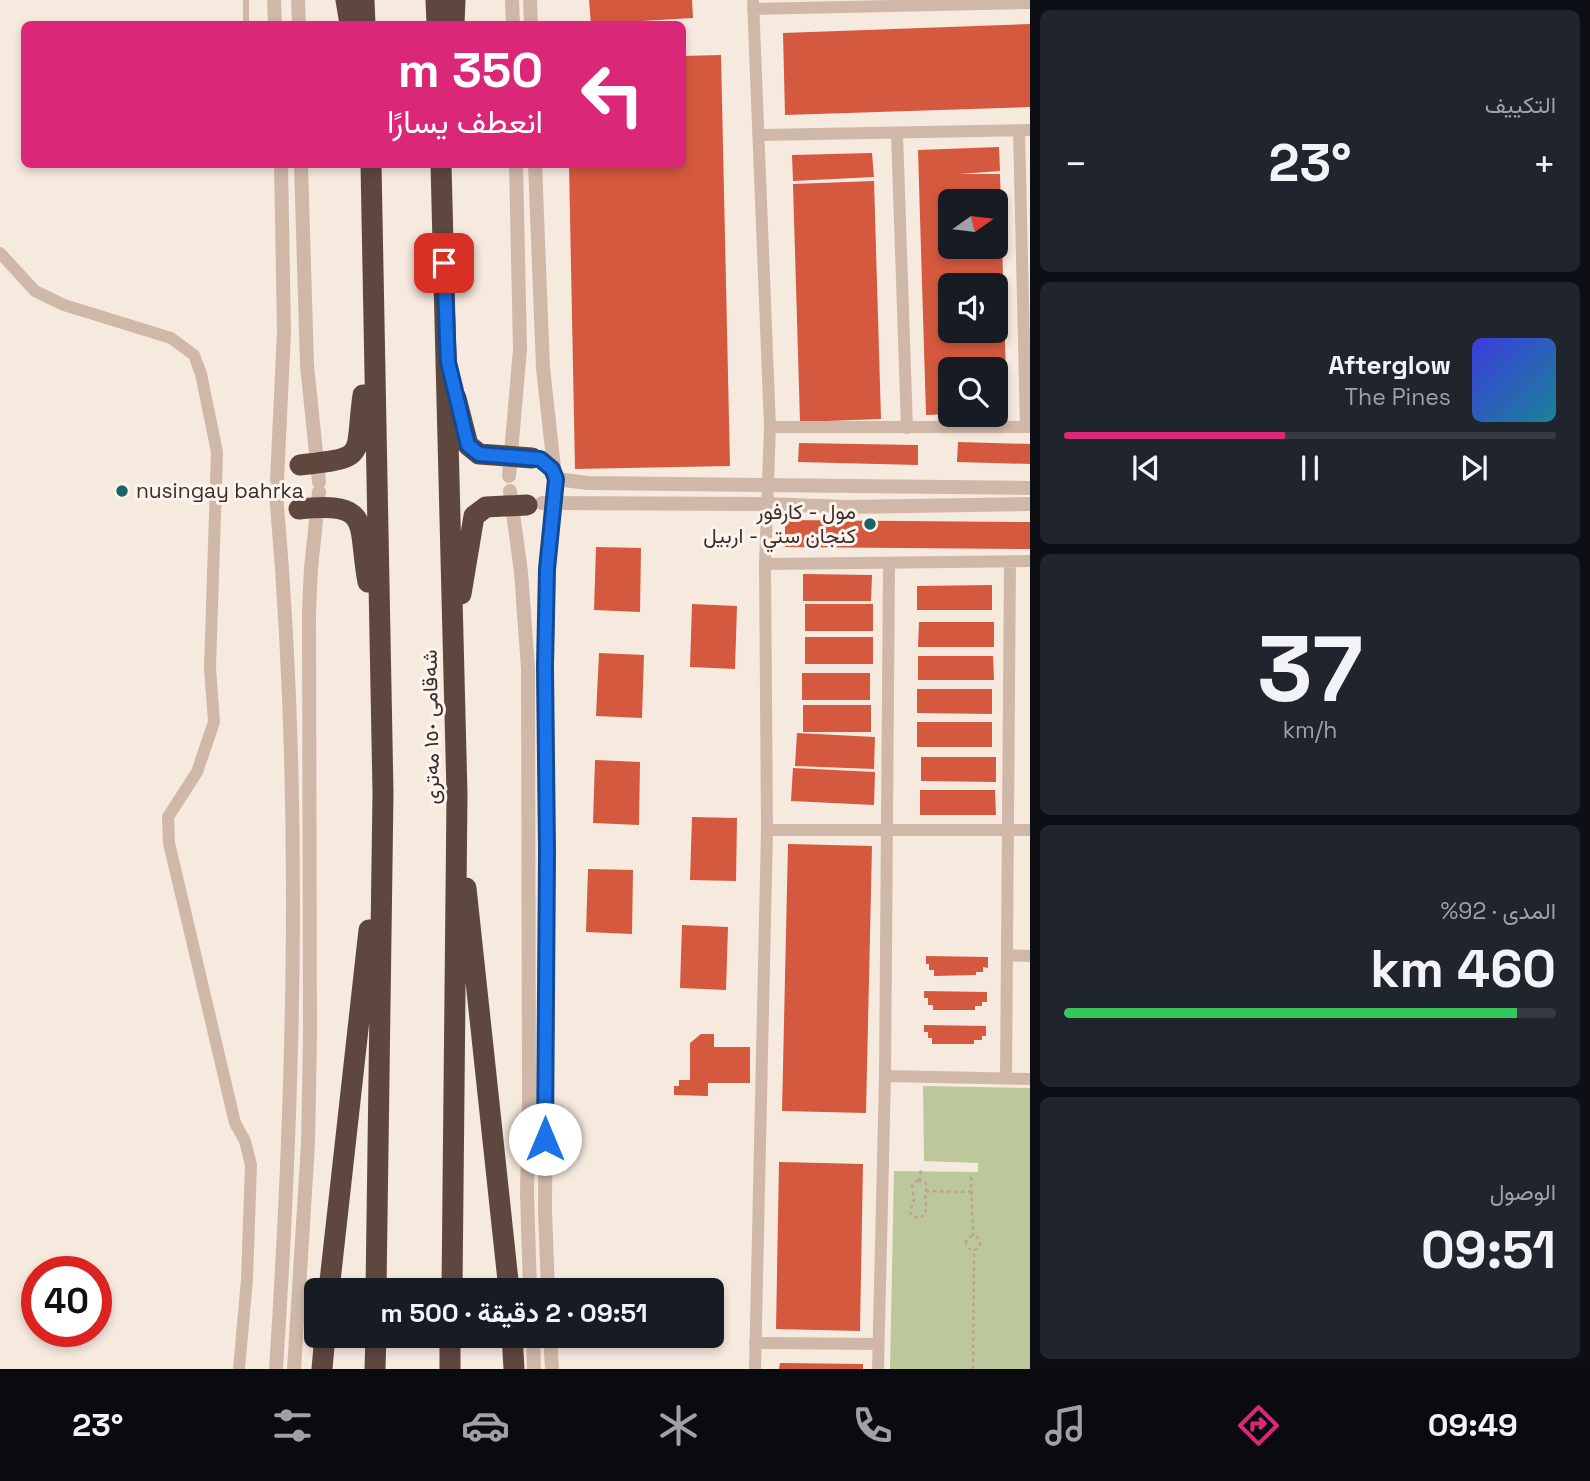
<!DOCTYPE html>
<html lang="ar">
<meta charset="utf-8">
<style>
body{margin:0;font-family:"Space Grotesk",Vazirmatn,sans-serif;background:#20242c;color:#f1f3f6;direction:rtl;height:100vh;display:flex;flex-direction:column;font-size:26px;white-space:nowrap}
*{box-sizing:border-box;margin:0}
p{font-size:23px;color:#9ea1a6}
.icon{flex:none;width:38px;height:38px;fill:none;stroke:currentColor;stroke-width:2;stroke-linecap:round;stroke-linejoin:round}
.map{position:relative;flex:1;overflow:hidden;direction:ltr}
.panel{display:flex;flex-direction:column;gap:10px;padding:10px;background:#0d0f14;width:560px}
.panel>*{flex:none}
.guide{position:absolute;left:21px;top:21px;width:665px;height:147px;border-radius:10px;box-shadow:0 4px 10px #0003;direction:rtl;background:#db2777;color:#fff;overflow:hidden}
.needle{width:46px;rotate:76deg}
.fabs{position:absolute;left:938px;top:189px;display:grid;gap:14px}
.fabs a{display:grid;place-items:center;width:70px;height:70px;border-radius:10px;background:#171b24;box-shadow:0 4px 10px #0003;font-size:35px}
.speed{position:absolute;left:21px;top:1256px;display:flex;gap:14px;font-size:35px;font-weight:700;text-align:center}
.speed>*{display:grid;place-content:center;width:91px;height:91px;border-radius:50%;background:#171b24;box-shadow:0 4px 10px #0003;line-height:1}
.speed .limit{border:10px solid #d22;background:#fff;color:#111}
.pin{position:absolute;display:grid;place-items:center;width:60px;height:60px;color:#fff;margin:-30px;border-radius:14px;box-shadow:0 4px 10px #0006}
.me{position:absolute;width:77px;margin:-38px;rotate:0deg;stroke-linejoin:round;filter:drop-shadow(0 0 5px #0008)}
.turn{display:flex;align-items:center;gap:24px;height:147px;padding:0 28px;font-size:32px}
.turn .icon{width:91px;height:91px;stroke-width:2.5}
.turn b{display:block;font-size:49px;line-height:60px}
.big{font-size:52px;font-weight:700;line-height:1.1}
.panel .card{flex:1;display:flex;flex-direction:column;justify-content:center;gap:10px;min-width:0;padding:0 24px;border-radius:10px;background:#20242c}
.panel .dial{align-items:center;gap:0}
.dial b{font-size:91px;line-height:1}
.song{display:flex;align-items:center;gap:21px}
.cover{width:84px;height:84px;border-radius:10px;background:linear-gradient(135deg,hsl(240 70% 55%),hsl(190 70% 35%))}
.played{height:7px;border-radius:4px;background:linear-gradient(90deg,#db2777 45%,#363941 45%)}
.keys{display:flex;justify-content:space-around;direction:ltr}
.heat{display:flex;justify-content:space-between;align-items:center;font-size:38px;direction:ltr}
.charge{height:10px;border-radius:5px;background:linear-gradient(90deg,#34c759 92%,#363941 0)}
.trip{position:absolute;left:304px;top:1278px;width:420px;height:70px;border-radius:10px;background:#171b24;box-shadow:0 4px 10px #0003;font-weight:700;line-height:70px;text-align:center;direction:rtl}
.dock{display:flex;height:112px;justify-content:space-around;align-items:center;background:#090b0e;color:#9ea1a6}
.dock .icon{width:49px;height:49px}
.dock .current{color:#db2777}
.dock b{font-size:32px;color:#f1f3f6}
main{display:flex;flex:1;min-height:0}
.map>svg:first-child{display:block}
</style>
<main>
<section class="panel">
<div class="card"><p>التكييف</p>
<div class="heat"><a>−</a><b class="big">23°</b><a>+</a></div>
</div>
<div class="card">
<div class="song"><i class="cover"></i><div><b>Afterglow</b><p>The Pines</p></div></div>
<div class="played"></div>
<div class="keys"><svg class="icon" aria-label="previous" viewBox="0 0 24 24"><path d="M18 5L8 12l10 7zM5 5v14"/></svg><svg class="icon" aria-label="pause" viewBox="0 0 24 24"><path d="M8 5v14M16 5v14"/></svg><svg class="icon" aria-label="next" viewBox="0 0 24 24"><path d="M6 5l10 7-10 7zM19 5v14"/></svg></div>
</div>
<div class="card dial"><b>37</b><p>km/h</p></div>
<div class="card"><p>المدى · 92%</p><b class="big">460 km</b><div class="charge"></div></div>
<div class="card"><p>الوصول</p><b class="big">09:51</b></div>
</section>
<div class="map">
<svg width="1030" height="1369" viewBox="0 0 1030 1369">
<rect width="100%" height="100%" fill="#f6eadf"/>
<path fill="#bcc89c" d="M923 1086 1030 1088V1369H890L894 1171 978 1172V1163L924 1161Z"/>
<path fill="#d4593e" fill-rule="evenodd" d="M589 0H692L693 18 591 24Z
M1030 24V107L785 115 783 33Z
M721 55 730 466 575 469 569 164H682V56Z
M999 147 1000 171 959 174H1000L1007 412H996V369H950V414L926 415 918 150ZM950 201H996V247H950ZM950 285H996V331H950Z
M872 153 874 177 793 181 792 155Z
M874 181 881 419 800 422 793 184Z
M958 442 1030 444V464L957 462Z
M799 443 918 445V465L798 462Z
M785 520 1030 522V549L785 547Z
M596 547 641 548 640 612 594 610Z
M803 574 872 575 871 601H803Z
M992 585V610H917V586Z
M692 604 737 606 735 669 690 667Z
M805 604H873V631H805Z
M919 622H994V647H918Z
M805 637H873V664H805Z
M599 653 644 655 642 718 596 716Z
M918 656H993L994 680H918Z
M802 673H870V700H802Z
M917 689H992V714L917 713Z
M803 705H871V732H803Z
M917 722H992V747H917Z
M797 733 875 737 874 769 795 766Z
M921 757H996V782L921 781Z
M595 760 640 762 639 825 593 823Z
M793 768 875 772 874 805 791 801Z
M920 790H995L996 815H920Z
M692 817 737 818 736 881 690 880Z
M788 844 872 846 866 1113 782 1111Z
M588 869 633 870 632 934 586 932Z
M682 925 728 927 726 990 680 988Z
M926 956 988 957V968L983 967V972H976V975L934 976V970H929V964H926Z
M924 991 987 992V1002H982V1006H975V1010H933V1005H928V998H924Z
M924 1025 986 1026V1036H982V1040H974V1044H932V1038H928V1032H924Z
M701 1034H714V1047H750V1083H708V1096L674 1095V1086H679V1080H690V1043Z
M779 1162 863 1164 860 1331 776 1329Z
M780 1363 863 1364V1369H779Z"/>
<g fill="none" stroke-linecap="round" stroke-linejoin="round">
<path stroke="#bca292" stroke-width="2.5" stroke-dasharray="3.5 3.5" stroke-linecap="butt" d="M971 1177 973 1236
M918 1180 926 1183 927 1187C923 1197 928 1206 925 1215L919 1218 912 1216 910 1212 914 1199 912 1186Z
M920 1181 921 1167
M926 1191 971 1192
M966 1243a7 7 0 1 1 14 0a7 7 0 1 1-14 0Z
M973 1369 974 1249"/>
<path stroke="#d0b8a9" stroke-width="6" d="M246 24V0"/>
<path stroke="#d0b8a9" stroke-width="12" d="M753 0 770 427 765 564 767 830 755 1369
M753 9 1030 3
M1019 131 1026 427
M897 133 907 428
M758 135 1030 130
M0 253 35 291 64 305 171 338 194 355 201 374 217 452 210 668 214 722 197 772 168 817 169 843 235 1123 245 1141 251 1165 247 1279 239 1369
M770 427H1030
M765 564 1030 561
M767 830H1030
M1007 955 1030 956
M885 1076 1030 1079
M1006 1077 1010 561
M755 1343 878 1344
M878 1369 885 1076 889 564"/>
<path stroke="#d0b8a9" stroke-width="14" d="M274 0 275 24
M298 0 299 24
M512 0 513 24
M530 0 531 24
M301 164 307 365 319 482
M535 164 543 368 555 477
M509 476 520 349 516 164
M556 479 588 483 1030 488
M277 480 284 332 281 164
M510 491 521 572 528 669 529 1103 527 1193 530 1290
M542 503 767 504 846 507 1030 504
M548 1290 545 1212 547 852 545 666 547 569 556 485
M533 1335 534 1369
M550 1335 552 1369
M276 1369C295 1079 302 784 276 494
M294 1369 308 1144 310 1036 309 612 311 568 319 492"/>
<path stroke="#5e473f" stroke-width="21" d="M346 0 350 24
M364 0 365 24
M436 0 437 24
M454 24 455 0
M371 164 383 793 376 1290
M441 164 457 794 452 1290
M456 398 468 445 479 454 532 458
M300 465C370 457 354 458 363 395
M299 509C374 501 357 524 368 582
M461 594 474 516 486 507 527 505
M466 888 509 1290
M329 1290 369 930
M512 1335 514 1369
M322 1369 325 1335
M375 1369 376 1335
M450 1369V1335"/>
</g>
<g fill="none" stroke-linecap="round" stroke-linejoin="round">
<defs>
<path id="route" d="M444 263 448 362 468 445 479 454 540 459 552 469 556 479 547 569 545 666 547 852 545 1139"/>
</defs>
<use href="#route" stroke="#114b97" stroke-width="18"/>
<use href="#route" stroke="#1a73e8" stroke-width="12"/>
</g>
<g fill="#196464" stroke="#fcf4ed" stroke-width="2.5">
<circle cx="122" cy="491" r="7"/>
<circle cx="870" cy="524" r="7"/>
</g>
<g text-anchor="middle" stroke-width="6" stroke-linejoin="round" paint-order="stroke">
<g font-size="21" fill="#3d2e29" stroke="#fcf4ed" text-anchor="start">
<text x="136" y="498">nusingay bahrka</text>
<text x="856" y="519" text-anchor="end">مول - كارفور<tspan x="856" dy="24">كنجان ستي - اربيل</tspan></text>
</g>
<g font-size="21" fill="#3d2e29" stroke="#fcf4ed">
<text transform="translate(431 727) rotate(-91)" y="7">شەقامی ١٥٠ مەتری</text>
</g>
</g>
</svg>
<div class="fabs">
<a><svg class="needle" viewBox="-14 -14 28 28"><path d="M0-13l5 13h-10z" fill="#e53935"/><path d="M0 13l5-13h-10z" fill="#9ea1a6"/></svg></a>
<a><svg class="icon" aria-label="sound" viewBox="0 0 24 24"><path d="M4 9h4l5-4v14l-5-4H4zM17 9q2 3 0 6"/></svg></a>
<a><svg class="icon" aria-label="search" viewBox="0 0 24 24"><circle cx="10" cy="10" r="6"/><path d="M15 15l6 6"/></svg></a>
</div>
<div class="speed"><div class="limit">40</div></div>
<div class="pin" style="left:444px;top:263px;background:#d93025"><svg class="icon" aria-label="arrive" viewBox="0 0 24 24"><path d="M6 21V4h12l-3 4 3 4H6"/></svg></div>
<svg class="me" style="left:545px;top:1139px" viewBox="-20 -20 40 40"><circle r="19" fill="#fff"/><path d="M0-13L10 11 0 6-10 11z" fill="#1a73e8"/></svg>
<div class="trip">09:51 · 2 دقيقة · 500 m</div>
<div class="guide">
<div class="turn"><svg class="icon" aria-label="left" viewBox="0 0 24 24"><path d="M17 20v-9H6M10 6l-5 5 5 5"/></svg><div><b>350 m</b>انعطف يسارًا</div></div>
</div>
</div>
</main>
<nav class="dock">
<b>09:49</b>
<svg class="icon current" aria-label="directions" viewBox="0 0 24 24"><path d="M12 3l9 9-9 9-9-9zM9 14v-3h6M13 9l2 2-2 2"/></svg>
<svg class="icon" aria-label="music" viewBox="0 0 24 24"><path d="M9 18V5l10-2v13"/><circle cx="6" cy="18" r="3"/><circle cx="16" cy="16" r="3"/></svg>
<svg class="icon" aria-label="phone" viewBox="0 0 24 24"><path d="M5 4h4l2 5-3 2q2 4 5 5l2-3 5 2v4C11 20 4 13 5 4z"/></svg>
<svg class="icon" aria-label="climate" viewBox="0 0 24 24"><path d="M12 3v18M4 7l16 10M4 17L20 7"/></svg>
<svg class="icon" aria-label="car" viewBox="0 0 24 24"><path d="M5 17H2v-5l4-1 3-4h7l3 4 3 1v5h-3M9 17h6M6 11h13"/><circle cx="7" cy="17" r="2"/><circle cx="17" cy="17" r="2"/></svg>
<svg class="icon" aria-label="filters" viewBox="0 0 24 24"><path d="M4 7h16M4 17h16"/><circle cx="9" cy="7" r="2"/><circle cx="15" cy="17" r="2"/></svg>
<b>23°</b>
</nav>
